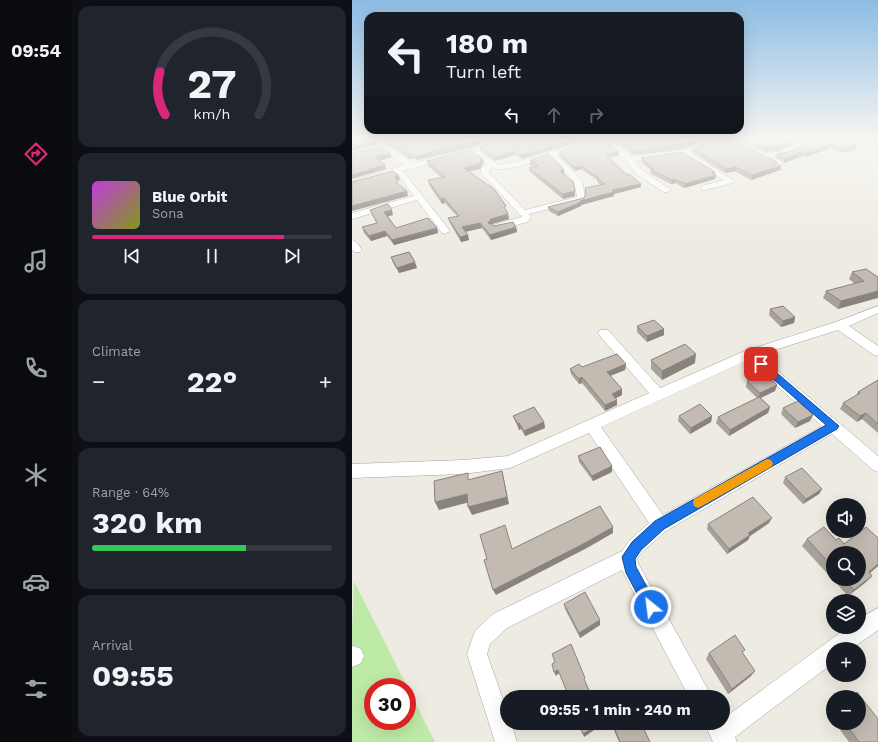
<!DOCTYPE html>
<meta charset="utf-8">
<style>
body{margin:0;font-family:"Work Sans",sans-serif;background:#20242c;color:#f1f3f6;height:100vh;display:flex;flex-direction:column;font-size:15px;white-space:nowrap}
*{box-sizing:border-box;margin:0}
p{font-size:13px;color:#9ea1a6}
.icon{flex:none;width:22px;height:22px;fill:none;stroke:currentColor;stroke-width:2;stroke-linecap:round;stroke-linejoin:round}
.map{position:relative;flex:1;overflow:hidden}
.details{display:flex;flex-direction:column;gap:6px;padding:6px;background:#0d0f14;width:280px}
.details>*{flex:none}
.hud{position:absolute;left:12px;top:12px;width:380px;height:122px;border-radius:12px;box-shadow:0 4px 16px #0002;background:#171b24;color:#f1f3f6;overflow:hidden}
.fabs{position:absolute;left:474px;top:498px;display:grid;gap:8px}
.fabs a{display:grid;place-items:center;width:40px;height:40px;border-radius:50%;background:#171b24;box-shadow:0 4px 16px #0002;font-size:20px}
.speed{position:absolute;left:12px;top:678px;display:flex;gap:8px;font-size:20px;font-weight:700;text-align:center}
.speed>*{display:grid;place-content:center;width:52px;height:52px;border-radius:50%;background:#171b24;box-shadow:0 4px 16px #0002;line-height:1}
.speed .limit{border:6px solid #d22;background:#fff;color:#111}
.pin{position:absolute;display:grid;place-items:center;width:34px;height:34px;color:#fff;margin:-17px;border-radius:8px;box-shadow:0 2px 6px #0006}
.me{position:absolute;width:44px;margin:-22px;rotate:331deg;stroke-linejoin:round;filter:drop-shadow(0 0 3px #0008)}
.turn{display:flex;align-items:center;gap:14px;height:84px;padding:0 16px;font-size:18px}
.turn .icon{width:52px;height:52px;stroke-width:2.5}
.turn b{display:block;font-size:28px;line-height:34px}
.lanes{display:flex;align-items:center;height:38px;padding:0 16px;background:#0003;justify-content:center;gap:20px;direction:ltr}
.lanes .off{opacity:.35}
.big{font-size:30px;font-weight:700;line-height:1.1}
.details .card{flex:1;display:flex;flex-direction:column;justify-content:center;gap:6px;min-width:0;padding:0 14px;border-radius:12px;background:#20242c}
.details .dial{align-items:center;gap:0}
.dial svg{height:104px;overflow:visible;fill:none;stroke:#363941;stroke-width:7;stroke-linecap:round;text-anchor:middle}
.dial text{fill:#f1f3f6;stroke:none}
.song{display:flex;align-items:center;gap:12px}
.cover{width:48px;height:48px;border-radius:6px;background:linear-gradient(135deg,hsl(290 70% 55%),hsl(70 70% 35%))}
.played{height:4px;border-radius:2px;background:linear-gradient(90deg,#db2777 80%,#363941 80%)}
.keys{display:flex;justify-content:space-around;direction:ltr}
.heat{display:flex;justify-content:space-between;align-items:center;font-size:22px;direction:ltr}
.charge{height:6px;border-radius:3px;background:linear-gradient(90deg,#34c759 64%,#363941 0)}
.trip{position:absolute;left:148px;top:690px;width:230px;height:40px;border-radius:20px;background:#171b24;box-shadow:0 4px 16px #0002;font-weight:700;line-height:40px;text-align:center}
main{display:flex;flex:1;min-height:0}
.dock{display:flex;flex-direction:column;width:72px;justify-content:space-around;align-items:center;background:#090b0e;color:#9ea1a6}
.dock .icon{width:28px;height:28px}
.dock .on{color:#db2777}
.dock b{font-size:18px;color:#f1f3f6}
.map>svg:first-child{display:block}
</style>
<main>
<nav class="dock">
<b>09:54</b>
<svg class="icon on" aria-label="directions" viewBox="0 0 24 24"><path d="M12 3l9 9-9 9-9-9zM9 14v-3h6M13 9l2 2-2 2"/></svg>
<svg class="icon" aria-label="music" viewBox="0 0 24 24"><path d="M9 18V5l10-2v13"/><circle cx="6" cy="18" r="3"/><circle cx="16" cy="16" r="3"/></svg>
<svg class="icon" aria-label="phone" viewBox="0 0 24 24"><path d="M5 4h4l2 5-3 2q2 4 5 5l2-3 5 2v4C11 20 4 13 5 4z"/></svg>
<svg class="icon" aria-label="climate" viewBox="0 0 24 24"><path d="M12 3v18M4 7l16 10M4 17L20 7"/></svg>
<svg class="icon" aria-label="car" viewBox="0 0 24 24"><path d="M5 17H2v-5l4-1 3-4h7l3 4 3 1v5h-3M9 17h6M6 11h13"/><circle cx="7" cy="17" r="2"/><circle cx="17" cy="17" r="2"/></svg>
<svg class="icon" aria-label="filters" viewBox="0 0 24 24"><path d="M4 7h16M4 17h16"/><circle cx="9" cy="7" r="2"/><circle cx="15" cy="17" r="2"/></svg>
</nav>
<section class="details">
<div class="card dial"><svg viewBox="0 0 100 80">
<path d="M14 69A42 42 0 1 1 86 69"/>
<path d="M14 69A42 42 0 0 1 10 36" stroke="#db2777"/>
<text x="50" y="56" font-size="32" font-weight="700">27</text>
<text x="50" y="72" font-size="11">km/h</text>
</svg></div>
<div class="card">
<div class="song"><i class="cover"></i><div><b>Blue Orbit</b><p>Sona</p></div></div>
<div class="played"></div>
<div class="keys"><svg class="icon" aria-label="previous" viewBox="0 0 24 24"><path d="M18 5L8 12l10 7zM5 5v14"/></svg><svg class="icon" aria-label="pause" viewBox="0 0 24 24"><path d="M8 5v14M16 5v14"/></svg><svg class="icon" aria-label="next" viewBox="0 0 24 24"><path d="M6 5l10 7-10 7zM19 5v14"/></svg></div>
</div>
<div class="card"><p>Climate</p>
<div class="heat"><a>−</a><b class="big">22°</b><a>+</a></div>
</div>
<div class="card"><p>Range · 64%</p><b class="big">320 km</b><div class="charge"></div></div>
<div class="card"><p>Arrival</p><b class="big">09:55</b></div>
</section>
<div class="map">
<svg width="526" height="742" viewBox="0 0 526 742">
<rect width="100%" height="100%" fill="#eeece2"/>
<path fill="#beeaa7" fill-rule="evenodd" d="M2 581 83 742H0V627ZM21 687H55V721H21Z"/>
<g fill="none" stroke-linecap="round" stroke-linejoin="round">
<defs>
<path id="minor" d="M20 140H28L60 163 118 149 146 140H157L126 151 146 165 169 161 239 140H250L204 155 230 180 233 198 232 200 177 214 179 217 176 222 144 230 141 229 139 227 141 225 170 217 129 173V169L135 164 119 153 51 171 98 231 93 234 90 233 65 200 0 219V213L62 196 45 173 0 186V181L53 165ZM198 157 222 181 225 197 173 210 137 173V170L140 167C151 174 185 161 198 157Z
M251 140H259L280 157 330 150 360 140H371L337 152 382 181 381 183 353 190H350V186L371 180 330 154 283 161 290 170 319 190 315 192H312L284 174 275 161Z
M375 140H382L414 154 429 151 454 140H461L459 143 434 155 420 157 430 162V166H427L399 151 376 142Z
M0 240C5 241 7 246 10 250L8 252H2L0 250Z
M526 306V313L497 326 526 346V356L522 355 486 330 407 355 526 456V472L521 470 480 434 314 531 290 552 285 559 287 565 360 697H337L270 570 155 628 138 644 135 654 155 711V723H159L165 742H143L115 654 123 631 141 614 270 551 278 540 297 523 237 433 158 468 111 474 0 478V464L111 460 156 456 297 393 248 336 246 333 248 330H256L308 388 393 351 484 322ZM396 360 470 426 311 515 249 427Z
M526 608V630L499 649H481V663L383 737 385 742H361L352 723H371V715L372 718 496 627H507V619Z
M0 646H2L9 649 12 656 9 663 0 667Z"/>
</defs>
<use href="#minor" stroke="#a4a4a4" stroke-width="1"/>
<use href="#minor" fill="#fff" fill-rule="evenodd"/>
</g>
<path fill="#a8a199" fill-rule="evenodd" d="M31 140H140L118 148 65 160 61 158 57 159Z
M149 140H233L170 159 163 155 143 161 129 151 128 147Z
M262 140H355L330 149 281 155Z
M387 140H450L429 150 413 152Z
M494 140 505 145 504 149 492 153 479 148 454 157 450 156 432 163 431 161 424 158 425 154 436 152Z
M341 148 425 164 429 166 428 170 399 180 383 171 373 173 340 152Z
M207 152H267V156L256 157 289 187 262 194V196L229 205V206L206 216 197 211 196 207 232 198 234 195 233 188 249 185 245 182V180L229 169 223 171 207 156Z
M289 158 363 174 364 175 363 179 332 188 323 183 319 184 299 174V170L289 162Z
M131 159 132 164H130V166L128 169 117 171 155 211 157 219 140 224 139 225 142 226 164 227 165 232 139 240 130 228 113 232 116 235 117 240 109 242 98 223 96 218 105 216 93 203 90 204 77 185 76 180 90 178 76 166 75 161Z
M178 160 212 174H211L223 196 211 199 178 172 177 168 182 167 178 165Z
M18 210 41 215 36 216 44 228H85L86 233 42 245 35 236 19 241 12 233 10 227 25 223Z
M39 257 65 268 47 273 41 263Z
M500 272 526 277 486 309 471 298 474 291 503 284 497 279Z
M418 309 443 317 442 323 429 327 417 315Z
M285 326 312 335 295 342 285 332Z
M299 360 343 363 310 380 299 369Z
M274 364 273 370 258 376 270 395 264 398 265 405 253 411 230 383 227 384 219 374 218 369 230 367Z
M401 376 425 385 423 391 409 398 418 407 416 413 377 436 364 423 366 417 405 398 394 387 395 381 400 378Z
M526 380V433L510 419 505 422 488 409 491 403 504 396 506 392Z
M431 408 461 415 458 421 443 428 429 414Z
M161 416 192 422 193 428 173 436 169 429 167 430 163 421Z
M327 416H360L359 422 338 434 326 421Z
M226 456 260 466V472L241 481 227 462Z
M433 477 470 489 467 494 451 504 431 483Z
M417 523 398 536 396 540 375 554 355 529 356 524Z
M455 539 484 540 492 544 526 566 517 573 514 582 496 596 450 546ZM481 553 507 579H481Z
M212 604 248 625 228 638 213 609Z
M357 653H391L399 676 376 694 354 659Z
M505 692 526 742H497L483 723H507V697H498Z
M481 711V720L477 715Z
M260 723 298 742H267L260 726Z"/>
<path fill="#88837d" d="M127 140H140L118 148 65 160 64 156Z
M220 140H233L170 159 169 155Z
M343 140H355L330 149 281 155V151Z
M442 140H450L429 150 413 152 414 148Z
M22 141 24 145 0 151V147Z
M480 144 479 148 454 157 455 153Z
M505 145 504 149 492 153 493 149Z
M163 151V155L143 161 142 157Z
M451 151 450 156 432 163 433 159Z
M267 152V156L253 157V154Z
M38 153 40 157 25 162 23 157Z
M55 154H60L61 158 57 159Z
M131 159 132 164H130V166L128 169 113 172 112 168Z
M33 165 34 169 0 179V175Z
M229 166V169L223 171 222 167Z
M429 166 428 170 399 180 400 175Z
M384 167 383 171 373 173 374 169Z
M212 169V174L208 175V171Z
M363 172 362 175H364L363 179 332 188 333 184Z
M47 176 48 180 44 181 43 177Z
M323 179V183L319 184 320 180Z
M289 184V187L262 194V196L229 205V206L206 216V212L228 201 260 190Z
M55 191 56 196 0 211V206Z
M223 191V196L211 199V194Z
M92 198 93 203 90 204 89 199Z
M40 210 41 215 34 217 32 212Z
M156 214 157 219 140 224 137 228 136 223 139 219Z
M128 223 130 228 112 232 110 227Z
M164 227 165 232 139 240 138 235Z
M85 228 86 233 42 245 40 240Z
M33 231 35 236 19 241 17 236Z
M116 235 117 240 109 242 108 237Z
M63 262 65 268 47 273 45 268Z
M526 291V298L486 309 489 301Z
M443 317 442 323 429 327 431 321Z
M312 329V335L295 342V336Z
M344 354 343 363 310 380V371Z
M274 364 273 370 255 377V372Z
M230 377V383L227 384V379Z
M425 385 423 391 406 399 408 393Z
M270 389V395L260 400V394Z
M265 400V405L253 411V405Z
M418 407 416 413 377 436 378 430Z
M514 413 510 419 505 422 508 416Z
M461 415 458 421 443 428 446 422Z
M360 416 359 422 338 434 339 428Z
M192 422 193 428 173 436 172 431Z
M167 423 169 429 167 430 166 424Z
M260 466V472L241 481 240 476Z
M150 471 152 479 157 504 120 515 116 507Z
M470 489 467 494 451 504 454 499Z
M115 494 118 502 87 510 83 502Z
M420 518 417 523 398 536 396 540 375 554 377 549 396 533Z
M261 527V533L235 548 144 595 141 590Z
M526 564V566L511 579 517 572Z
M520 576 514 582 496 596 502 590Z
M248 620V625L228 638 227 633Z
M206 670 207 673 204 676 202 672Z
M403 671 399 676 376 694 380 689Z
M248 723H251V724L232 737 231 734Z"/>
<path fill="#c3bbb2" stroke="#88837d" d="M0 140H21L22 141 0 147Z
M35 140H127L117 143 64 156 60 154H55Z
M149 140H220L169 155 163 151 142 157 128 147Z
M243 140H253L267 152 253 154 275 175 277 174 289 184 260 190 262 192 228 201 229 202 206 212 196 207 232 198 234 194 233 188 253 184 245 178H247L229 166 222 167 207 152Z
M267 140H343L330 144 281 151Z
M364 140H380L425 162 423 163 429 166 400 175 384 167 374 169 341 148Z
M396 140H442L430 145 414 148Z
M461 140H494L505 145 493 149 480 144 455 153 451 151 433 159 432 156 425 154 436 152Z
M29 147 38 153 23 157 33 165 0 175V153Z
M118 150 131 159 128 160 129 161 127 164 112 168 142 189 154 206 152 207 156 214 139 219 136 223 142 226 161 222 164 227 138 235 128 223 110 227 116 235 108 237 96 218 107 216 92 198 89 199 76 180 93 177 75 161Z
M330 152 363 172 360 173 364 175 333 184 323 179 320 180 299 170 302 169 289 158Z
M197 154 212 169 208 171 210 173 221 182 223 191 211 194 177 168 187 166 178 160Z
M41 171 47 176 43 177 46 181 44 182 55 191 0 206V182Z
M36 204 40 210 32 212 44 228 76 218 85 228 40 240 33 231 17 236 10 227 25 223 18 210Z
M57 252 63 262 45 268 39 257Z
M514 269 526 277V291L489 301 474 291 512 281 500 272Z
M431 306 443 317 431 321 418 309Z
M302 320 312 329 295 336 285 326Z
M333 344 344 354 310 371 299 360Z
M265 354 274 364 255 372 270 389 260 394 265 400 253 405 230 377 227 379 218 369 227 364 230 367Z
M408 373H412L425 385 408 393 395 381 402 377 401 376Z
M526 380V424L514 413 508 416 491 403 508 393 506 392Z
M407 397 418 407 378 430 366 417Z
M446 401 461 415 446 422 431 408Z
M348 404 360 416 339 428 327 416Z
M182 407 192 422 172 431 167 423 166 424 161 416Z
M248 447 260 466 240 476 226 456Z
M450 468 470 489 454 499 433 477Z
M150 471 155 497 116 507 115 494 83 502 82 481 116 473V480Z
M401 497 420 518 396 533 398 535 377 549 356 524Z
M248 506 261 527 235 542 141 590 132 560 135 559 128 535 153 525 160 549Z
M472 527 484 540 487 538 492 544 514 527 526 538V564L517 572 520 576 502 590 492 579H507V553H481V567L455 539Z
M233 592 248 620 227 633 212 604Z
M383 635 393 650 390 652 403 671 380 689 357 653Z
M219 644 233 678 232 679 240 697H217L206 670 202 672 200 664 203 662 200 654Z
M505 692 526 719V742H507L493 723H507V697H500Z
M227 723H248L231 734Z
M260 723H289L298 742H268Z"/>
<linearGradient id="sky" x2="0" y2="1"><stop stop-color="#8cbce4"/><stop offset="0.57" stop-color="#f7f6f2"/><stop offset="1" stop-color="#f7f6f2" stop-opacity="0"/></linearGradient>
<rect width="526" height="244" fill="url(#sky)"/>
<path fill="#1a73e8" stroke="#114b97" d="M409 361 412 362 487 426 485 429 312 529 289 550 283 559 284 567 306 607 304 612 299 614 295 612 274 573 270 557 280 542 303 521 474 425 406 366 405 364 406 362Z"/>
<path fill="#f59e0b" d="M415 459 419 460 421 464 419 467 350 506 346 508 342 506 341 503 342 499Z"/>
</svg>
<div class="fabs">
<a><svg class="icon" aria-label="sound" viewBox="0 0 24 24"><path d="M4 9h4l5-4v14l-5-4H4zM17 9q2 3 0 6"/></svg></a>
<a><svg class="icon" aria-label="search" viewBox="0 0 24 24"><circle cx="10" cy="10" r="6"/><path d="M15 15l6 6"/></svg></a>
<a><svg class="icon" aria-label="layers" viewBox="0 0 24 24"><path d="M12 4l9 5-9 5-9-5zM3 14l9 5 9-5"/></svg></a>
<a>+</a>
<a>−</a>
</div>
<div class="speed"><div class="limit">30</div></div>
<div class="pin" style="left:409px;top:364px;background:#d93025"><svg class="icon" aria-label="arrive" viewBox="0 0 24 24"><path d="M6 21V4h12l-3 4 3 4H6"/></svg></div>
<svg class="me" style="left:299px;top:607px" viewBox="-20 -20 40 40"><circle r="17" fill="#1a73e8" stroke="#fff" stroke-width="3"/><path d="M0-11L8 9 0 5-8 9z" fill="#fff"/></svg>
<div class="trip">09:55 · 1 min · 240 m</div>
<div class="hud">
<div class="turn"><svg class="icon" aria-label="left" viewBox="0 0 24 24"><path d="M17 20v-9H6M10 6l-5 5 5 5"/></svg><div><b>180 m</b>Turn left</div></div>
<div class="lanes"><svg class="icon" aria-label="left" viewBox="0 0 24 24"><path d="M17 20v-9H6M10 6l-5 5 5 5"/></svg><svg class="icon off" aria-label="ahead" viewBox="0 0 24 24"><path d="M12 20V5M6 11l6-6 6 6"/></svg><svg class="icon off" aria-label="right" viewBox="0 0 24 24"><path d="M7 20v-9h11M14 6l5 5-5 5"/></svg></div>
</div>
</div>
</main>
